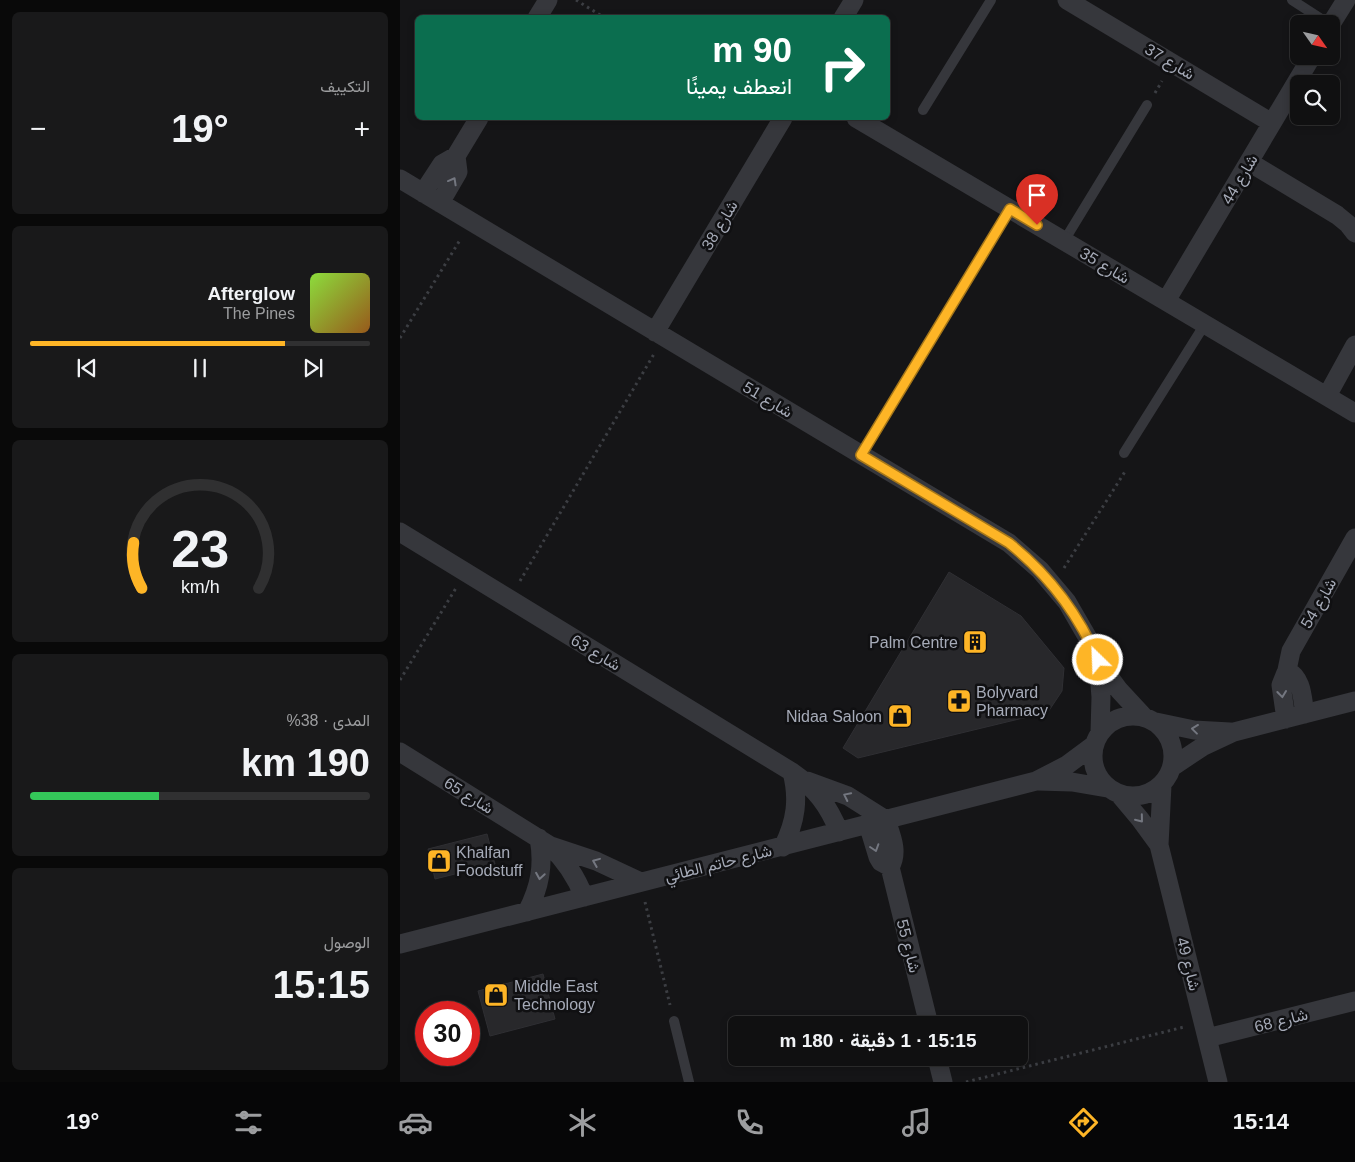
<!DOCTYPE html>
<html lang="ar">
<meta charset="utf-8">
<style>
body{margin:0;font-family:Helvetica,Vazirmatn,sans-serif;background:#19191a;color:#f1f3f6;direction:rtl;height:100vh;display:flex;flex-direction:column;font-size:19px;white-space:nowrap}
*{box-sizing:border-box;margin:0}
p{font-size:16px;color:#9c9d9f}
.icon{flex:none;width:28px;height:28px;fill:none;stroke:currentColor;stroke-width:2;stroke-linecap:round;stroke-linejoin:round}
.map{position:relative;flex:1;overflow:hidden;direction:ltr}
.details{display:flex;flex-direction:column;gap:12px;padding:12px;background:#090909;width:400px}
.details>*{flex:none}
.top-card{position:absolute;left:15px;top:15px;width:475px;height:105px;border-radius:8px;box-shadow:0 2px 8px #0003,0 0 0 1px #303031;direction:rtl;background:#0b6e4f;color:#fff;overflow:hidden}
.needle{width:32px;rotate:124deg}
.tools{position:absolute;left:890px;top:15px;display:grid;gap:10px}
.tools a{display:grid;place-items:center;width:50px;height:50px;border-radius:8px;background:#101011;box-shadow:0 2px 8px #0003,0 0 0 1px #303031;font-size:25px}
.speed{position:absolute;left:15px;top:1001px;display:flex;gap:10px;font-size:25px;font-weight:700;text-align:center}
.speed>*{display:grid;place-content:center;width:65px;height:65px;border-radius:50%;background:#101011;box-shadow:0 2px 8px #0003,0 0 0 1px #303031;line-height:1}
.speed .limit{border:8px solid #d22;background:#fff;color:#111}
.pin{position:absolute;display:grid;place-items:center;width:42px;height:42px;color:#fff;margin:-51px -21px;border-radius:50% 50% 50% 0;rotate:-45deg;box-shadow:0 0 5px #0007}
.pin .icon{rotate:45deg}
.me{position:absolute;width:55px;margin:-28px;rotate:336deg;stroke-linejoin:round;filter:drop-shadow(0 0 4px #0008)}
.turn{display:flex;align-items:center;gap:18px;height:105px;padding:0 15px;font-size:22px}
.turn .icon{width:65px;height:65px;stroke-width:2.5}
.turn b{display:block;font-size:35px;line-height:42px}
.big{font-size:38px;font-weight:700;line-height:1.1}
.details .card{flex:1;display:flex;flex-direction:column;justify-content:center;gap:8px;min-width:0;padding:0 18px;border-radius:8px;background:#19191a}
.details .dial{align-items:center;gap:0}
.dial svg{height:130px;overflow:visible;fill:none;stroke:#303031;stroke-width:7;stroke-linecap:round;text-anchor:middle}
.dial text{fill:#f1f3f6;stroke:none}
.song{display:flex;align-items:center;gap:15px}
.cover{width:60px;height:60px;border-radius:8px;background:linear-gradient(135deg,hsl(90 70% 55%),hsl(30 70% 35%))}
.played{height:5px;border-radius:2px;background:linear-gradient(90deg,#feb526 75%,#303031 75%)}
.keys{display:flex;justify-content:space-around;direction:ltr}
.heat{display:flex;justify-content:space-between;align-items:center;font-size:28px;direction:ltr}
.charge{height:8px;border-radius:4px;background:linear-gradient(90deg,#34c759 38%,#303031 0)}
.trip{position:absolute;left:328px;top:1016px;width:300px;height:50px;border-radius:8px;background:#101011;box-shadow:0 2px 8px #0003,0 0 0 1px #303031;font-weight:700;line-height:50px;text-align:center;direction:rtl}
.dock{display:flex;height:80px;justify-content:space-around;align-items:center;background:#060607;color:#9c9d9f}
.dock .icon{width:35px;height:35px}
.dock .active{color:#feb526}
.dock b{font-size:22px;color:#f1f3f6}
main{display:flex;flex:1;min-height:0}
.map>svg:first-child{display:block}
</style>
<main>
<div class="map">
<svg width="955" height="1082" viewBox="0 0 955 1082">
<rect width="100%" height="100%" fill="#151517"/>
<path fill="#28282b" stroke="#2f2f33" d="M549 572 621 616 664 668 662 691 648 712 458 758 443 748Z
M87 834 95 864 35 879 28 849Z
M143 974 155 1019 90 1036 78 991Z"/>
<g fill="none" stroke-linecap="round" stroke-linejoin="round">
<path stroke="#3c3e43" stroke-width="3" stroke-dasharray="2.5 4" stroke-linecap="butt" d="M176 0 205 18
M755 93 762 81
M0 338 60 240
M664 568 726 470
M120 581 254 354
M0 680 56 588
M245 902 270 1005
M566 1082 784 1027"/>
<path stroke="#36373c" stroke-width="10" d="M892 0 929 24
M523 110 591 0
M664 241 747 105
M724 453 805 324
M461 455 610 209
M274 1021 289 1082"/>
<path stroke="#36373c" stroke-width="19" d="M667 0 872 123
M137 18 148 0
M443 18 454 0
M931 24 946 0
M456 118 955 413
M849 162 937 215 948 224 955 233
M0 179 609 543 640 570 667 602 689 640 697 660 719 690 744 717
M23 193 42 164 56 156 79 118
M40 203 58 172 56 156
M766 301 912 56
M255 332 383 118
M927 396 955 345
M0 532 392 772C415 788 429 806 439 832
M698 661 701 697 700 733
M887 670C903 679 902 698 905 714
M693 756a40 40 0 1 1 80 0a40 40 0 1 1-80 0Z
M886 719 881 685 887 670 891 651 955 538
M756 722 794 730 830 732
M0 752 149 845C165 860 176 876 184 897
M772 767 802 747 834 732 955 701
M407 781 448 796 486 820C491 835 499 852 490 867L529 1025
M638 781 672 782 707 788
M762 785 759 845 818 1082
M719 794 740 819 759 845
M468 824 478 857 481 862 490 867
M151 846 196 861 241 882
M383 847C396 821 399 799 392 772
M127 912C140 887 144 865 139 838
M0 944 636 781 667 765 694 745
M807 1038 955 1001
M537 1058 543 1082"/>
</g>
<defs><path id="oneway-chevron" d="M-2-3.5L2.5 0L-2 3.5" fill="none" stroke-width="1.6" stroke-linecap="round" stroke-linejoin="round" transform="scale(1.25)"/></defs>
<g stroke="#747780">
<use href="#oneway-chevron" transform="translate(53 181) rotate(-61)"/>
<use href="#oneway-chevron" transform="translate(882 694) rotate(83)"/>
<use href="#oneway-chevron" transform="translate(795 729) rotate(-173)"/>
<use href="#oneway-chevron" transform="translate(447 796) rotate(-154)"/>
<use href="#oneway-chevron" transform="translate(740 819) rotate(51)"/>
<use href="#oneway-chevron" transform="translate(475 848) rotate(72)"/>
<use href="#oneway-chevron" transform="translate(196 862) rotate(-158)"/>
<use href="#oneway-chevron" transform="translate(140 876) rotate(99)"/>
</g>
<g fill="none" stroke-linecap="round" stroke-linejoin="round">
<defs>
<path id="route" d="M637 225 610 209 461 455 609 543C649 575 678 613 698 660"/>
</defs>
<use href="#route" stroke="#a57619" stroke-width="12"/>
<use href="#route" stroke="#feb526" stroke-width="9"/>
</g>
<defs>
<symbol id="building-square" viewBox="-11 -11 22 22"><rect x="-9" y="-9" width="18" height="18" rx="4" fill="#feb526" stroke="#101012"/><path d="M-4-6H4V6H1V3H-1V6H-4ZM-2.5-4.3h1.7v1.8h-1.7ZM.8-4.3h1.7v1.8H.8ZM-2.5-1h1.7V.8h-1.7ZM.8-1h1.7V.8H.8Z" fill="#111"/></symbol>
<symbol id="pharmacy-square" viewBox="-11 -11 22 22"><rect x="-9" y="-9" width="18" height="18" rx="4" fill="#feb526" stroke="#101012"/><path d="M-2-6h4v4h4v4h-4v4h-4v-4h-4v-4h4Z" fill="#111"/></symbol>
<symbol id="shop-square" viewBox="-11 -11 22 22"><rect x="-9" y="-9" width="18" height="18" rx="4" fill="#feb526" stroke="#101012"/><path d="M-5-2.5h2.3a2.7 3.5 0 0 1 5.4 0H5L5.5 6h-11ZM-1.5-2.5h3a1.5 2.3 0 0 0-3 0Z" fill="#111"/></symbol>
</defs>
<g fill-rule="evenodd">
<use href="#building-square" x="561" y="628" width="28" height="28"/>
<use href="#pharmacy-square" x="545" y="687" width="28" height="28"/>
<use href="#shop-square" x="486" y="702" width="28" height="28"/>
<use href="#shop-square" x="25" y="847" width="28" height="28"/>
<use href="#shop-square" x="82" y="981" width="28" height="28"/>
</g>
<g text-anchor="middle" stroke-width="5" stroke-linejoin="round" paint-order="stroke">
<g font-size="16" fill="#a6abb8" stroke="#101012">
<text transform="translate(770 61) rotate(31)" y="6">شارع 37</text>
<text transform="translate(839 179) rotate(-59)" y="6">شارع 44</text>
<text transform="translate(319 225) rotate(-59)" y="6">شارع 38</text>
<text transform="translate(705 265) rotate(31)" y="6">شارع 35</text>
<text transform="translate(368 399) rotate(31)" y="6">شارع 51</text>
<text transform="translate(918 603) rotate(-60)" y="6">شارع 54</text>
<text transform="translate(196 652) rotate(31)" y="6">شارع 63</text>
<text transform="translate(69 795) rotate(32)" y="6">شارع 65</text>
<text transform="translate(318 863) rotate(-14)" y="6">شارع حاتم الطائي</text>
<text transform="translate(509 946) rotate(76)" y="6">شارع 55</text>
<text transform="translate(789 964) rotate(76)" y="6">شارع 49</text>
<text transform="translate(881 1020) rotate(-14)" y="6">شارع 68</text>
</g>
<g font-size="16" fill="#a6abb8" stroke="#101012" text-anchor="start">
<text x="558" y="648" text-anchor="end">Palm Centre</text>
<text x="576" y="698">Bolyvard<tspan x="576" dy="18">Pharmacy</tspan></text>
<text x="482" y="722" text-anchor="end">Nidaa Saloon</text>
<text x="56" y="858">Khalfan<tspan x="56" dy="18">Foodstuff</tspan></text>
<text x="114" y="992">Middle East<tspan x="114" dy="18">Technology</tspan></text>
</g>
</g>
</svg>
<div class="tools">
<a><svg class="needle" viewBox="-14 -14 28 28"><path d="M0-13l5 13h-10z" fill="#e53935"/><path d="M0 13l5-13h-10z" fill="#9c9d9f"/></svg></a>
<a><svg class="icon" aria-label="search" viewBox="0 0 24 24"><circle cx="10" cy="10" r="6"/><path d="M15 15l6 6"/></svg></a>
</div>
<div class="speed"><div class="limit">30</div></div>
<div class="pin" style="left:637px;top:225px;background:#d93025"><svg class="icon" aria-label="arrive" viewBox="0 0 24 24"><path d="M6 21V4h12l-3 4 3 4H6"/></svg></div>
<svg class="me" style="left:698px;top:660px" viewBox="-20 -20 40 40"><circle r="17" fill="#feb526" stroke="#fff" stroke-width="3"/><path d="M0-11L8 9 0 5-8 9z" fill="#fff"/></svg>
<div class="trip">15:15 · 1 دقيقة · 180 m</div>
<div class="top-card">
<div class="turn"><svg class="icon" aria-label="right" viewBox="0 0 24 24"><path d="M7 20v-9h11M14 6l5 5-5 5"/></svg><div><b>90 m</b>انعطف يمينًا</div></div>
</div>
</div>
<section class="details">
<div class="card"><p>التكييف</p>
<div class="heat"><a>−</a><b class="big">19°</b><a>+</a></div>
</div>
<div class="card">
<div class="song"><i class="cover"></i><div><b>Afterglow</b><p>The Pines</p></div></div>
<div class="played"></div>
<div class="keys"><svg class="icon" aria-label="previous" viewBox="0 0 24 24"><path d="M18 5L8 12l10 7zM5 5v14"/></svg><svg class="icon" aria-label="pause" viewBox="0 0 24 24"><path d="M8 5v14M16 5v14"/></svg><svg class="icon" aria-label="next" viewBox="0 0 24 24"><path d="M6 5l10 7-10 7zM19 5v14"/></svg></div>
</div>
<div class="card dial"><svg viewBox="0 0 100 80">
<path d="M14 69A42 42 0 1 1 86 69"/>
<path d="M14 69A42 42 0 0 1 9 41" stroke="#feb526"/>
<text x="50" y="56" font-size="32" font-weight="700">23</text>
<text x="50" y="72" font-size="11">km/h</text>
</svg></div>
<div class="card"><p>المدى · 38%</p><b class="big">190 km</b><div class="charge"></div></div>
<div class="card"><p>الوصول</p><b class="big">15:15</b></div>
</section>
</main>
<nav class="dock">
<b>15:14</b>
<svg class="icon active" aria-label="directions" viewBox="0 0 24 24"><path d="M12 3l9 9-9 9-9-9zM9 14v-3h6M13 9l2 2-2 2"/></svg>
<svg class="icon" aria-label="music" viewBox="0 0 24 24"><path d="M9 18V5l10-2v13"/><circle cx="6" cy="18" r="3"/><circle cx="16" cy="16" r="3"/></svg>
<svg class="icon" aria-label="phone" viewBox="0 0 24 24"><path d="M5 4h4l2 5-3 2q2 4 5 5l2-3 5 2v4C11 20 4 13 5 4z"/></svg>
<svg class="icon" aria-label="climate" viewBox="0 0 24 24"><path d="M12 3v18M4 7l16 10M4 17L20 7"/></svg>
<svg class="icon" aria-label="car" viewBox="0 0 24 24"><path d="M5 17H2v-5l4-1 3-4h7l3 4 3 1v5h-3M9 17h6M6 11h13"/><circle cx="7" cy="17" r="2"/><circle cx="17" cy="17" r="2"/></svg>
<svg class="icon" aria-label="filters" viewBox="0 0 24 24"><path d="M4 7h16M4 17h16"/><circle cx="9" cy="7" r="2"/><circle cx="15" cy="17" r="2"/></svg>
<b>19°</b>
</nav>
